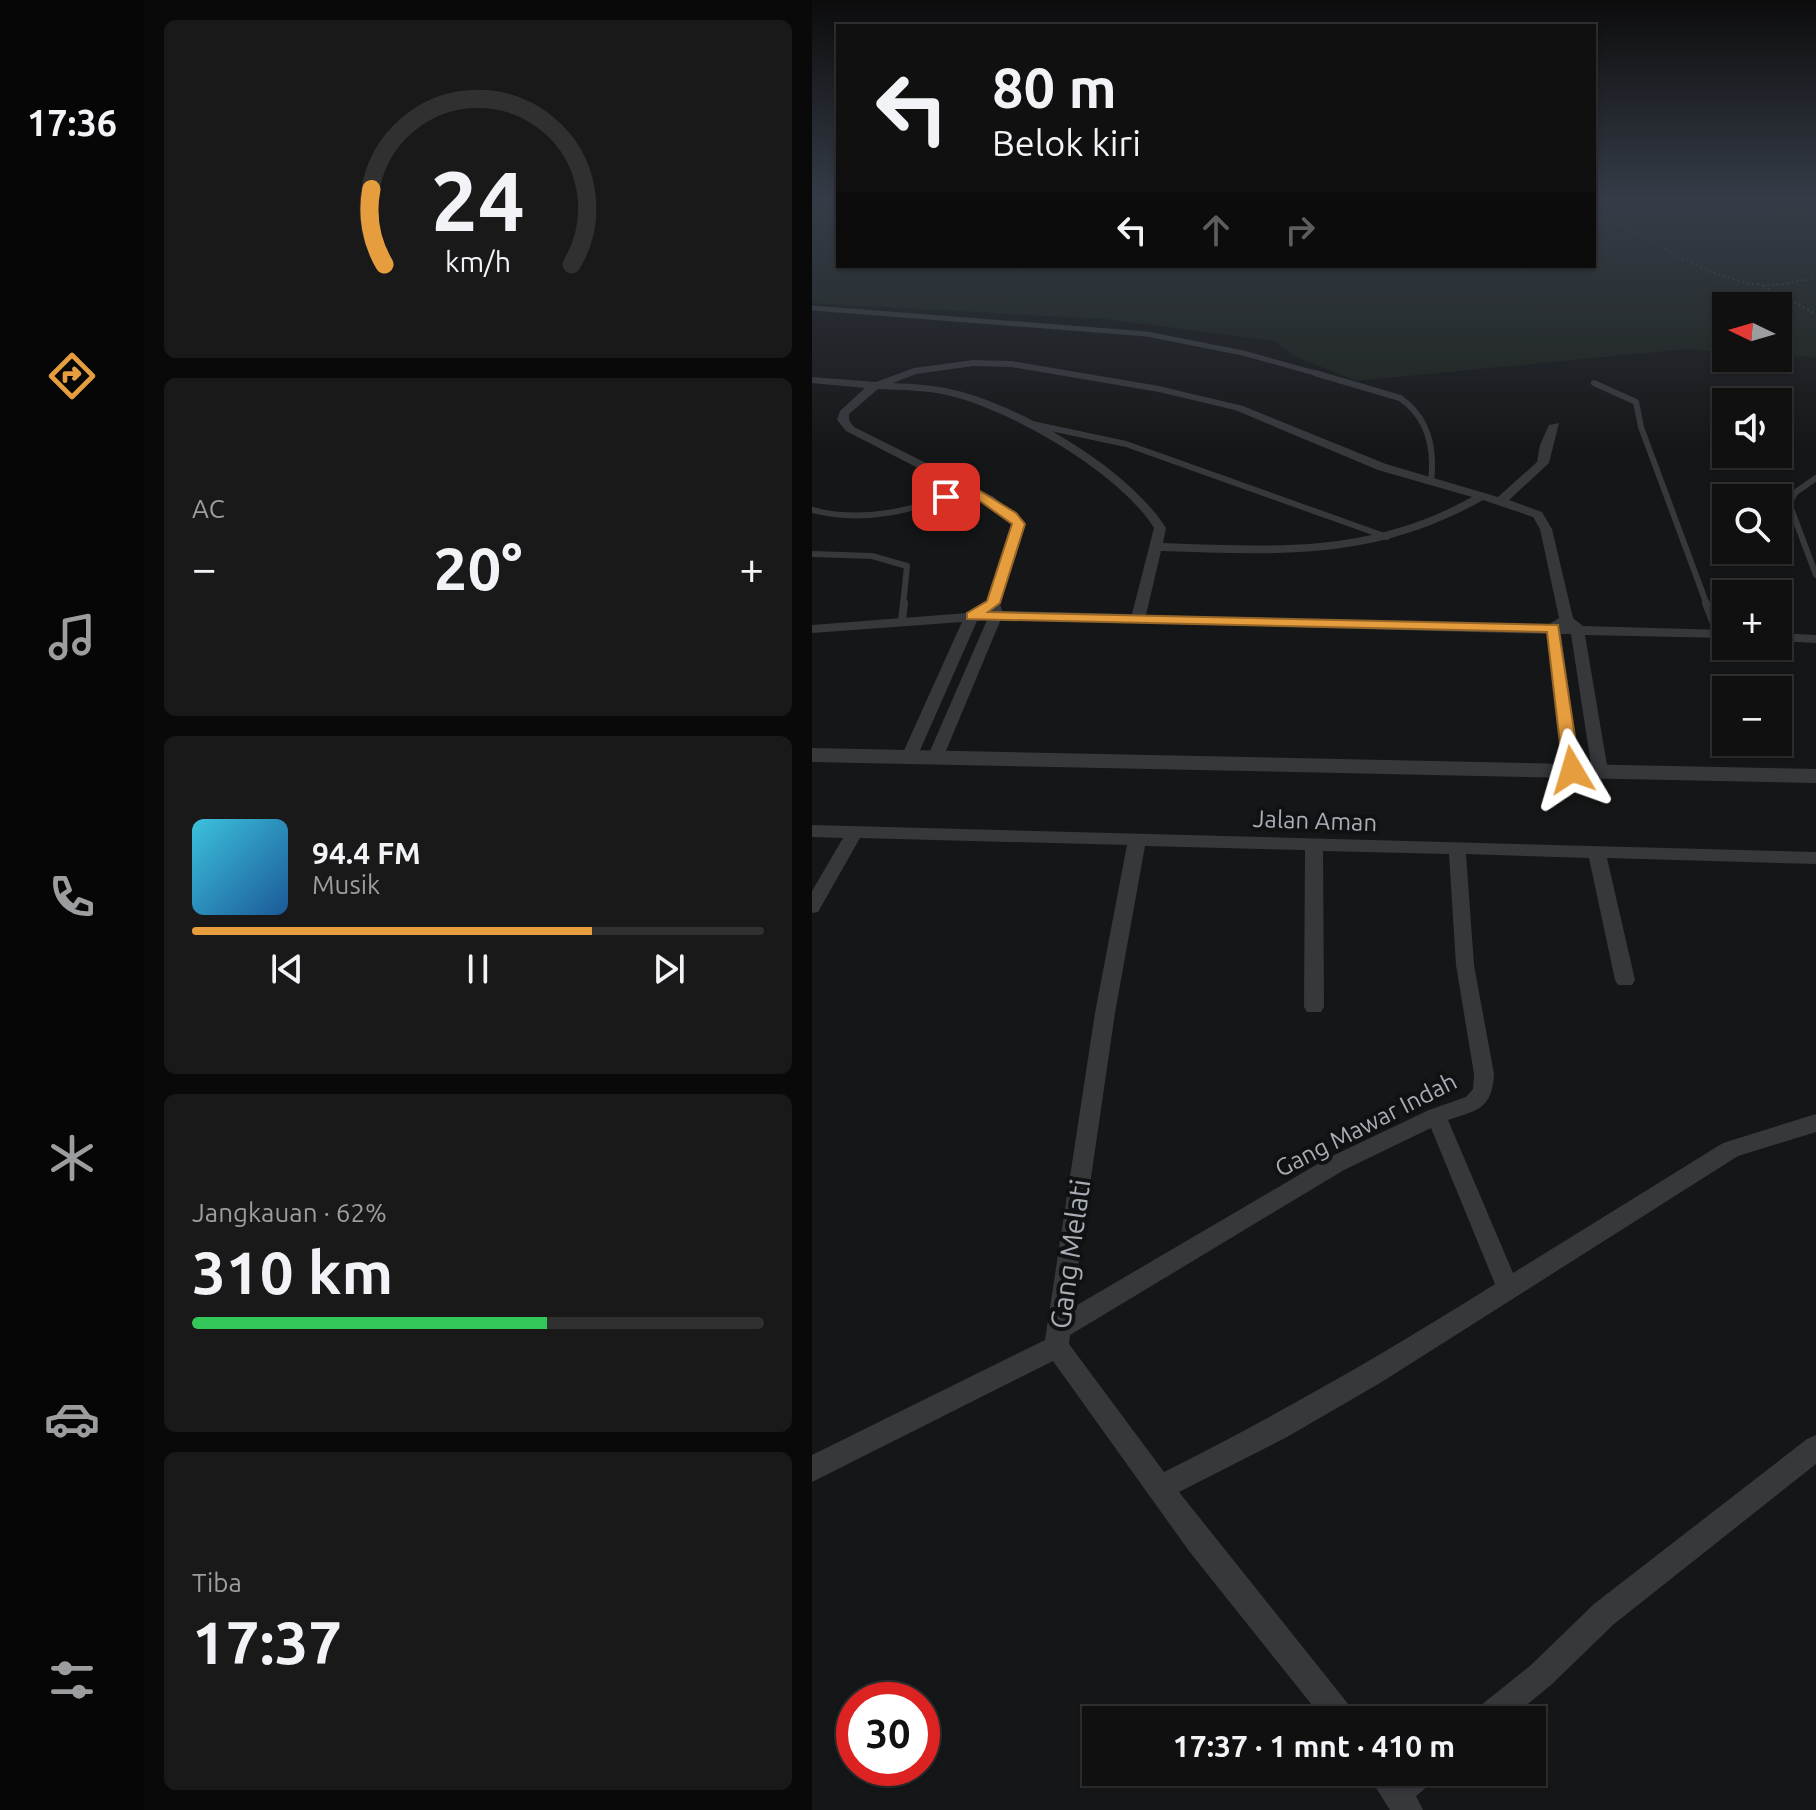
<!DOCTYPE html>
<html lang="id">
<meta charset="utf-8">
<style>
body{margin:0;font-family:Ubuntu,sans-serif;background:#19191a;color:#f1f3f6;height:100vh;display:flex;flex-direction:column;font-size:30px;white-space:nowrap}
*{box-sizing:border-box;margin:0}
p{font-size:26px;color:#9c9d9f}
.icon{flex:none;width:44px;height:44px;fill:none;stroke:currentColor;stroke-width:2;stroke-linecap:round;stroke-linejoin:round}
.map{position:relative;flex:1;overflow:hidden}
.details{display:flex;flex-direction:column;gap:20px;padding:20px;background:#090909;width:668px}
.details>*{flex:none}
.hud{position:absolute;left:24px;top:24px;width:760px;height:244px;border-radius:0px;box-shadow:0 2px 6px #0004,0 0 0 2px #303031;background:#101011;color:#f1f3f6;overflow:hidden}
.needle{width:52px;rotate:275deg}
.buttons{position:absolute;left:900px;top:292px;display:grid;gap:16px}
.buttons a{display:grid;place-items:center;width:80px;height:80px;border-radius:0px;background:#101011;box-shadow:0 2px 6px #0004,0 0 0 2px #303031;font-size:40px}
.speed{position:absolute;left:24px;top:1682px;display:flex;gap:16px;font-size:40px;font-weight:700;text-align:center}
.speed>*{display:grid;place-content:center;width:104px;height:104px;border-radius:50%;background:#101011;box-shadow:0 2px 6px #0004,0 0 0 2px #303031;line-height:1}
.speed .limit{border:12px solid #d22;background:#fff;color:#111}
.pin{position:absolute;display:grid;place-items:center;width:68px;height:68px;color:#fff;margin:-34px;border-radius:16px;box-shadow:0 4px 12px #0006}
.me{position:absolute;width:88px;margin:-44px;rotate:353deg;stroke-linejoin:round;filter:drop-shadow(0 0 6px #0008)}
.turn{display:flex;align-items:center;gap:28px;height:168px;padding:0 24px;font-size:36px}
.turn .icon{width:104px;height:104px;stroke-width:2.5}
.turn b{display:block;font-size:56px;line-height:68px}
.lanes{display:flex;align-items:center;height:76px;padding:0 24px;background:#0003;justify-content:center;gap:40px;direction:ltr}
.lanes .off{opacity:.35}
.big{font-size:60px;font-weight:700;line-height:1.1}
.details .card{flex:1;display:flex;flex-direction:column;justify-content:center;gap:12px;min-width:0;padding:0 28px;border-radius:12px;background:#19191a}
.details .dial{align-items:center;gap:0}
.dial svg{height:208px;overflow:visible;fill:none;stroke:#303031;stroke-width:7;stroke-linecap:round;text-anchor:middle}
.dial text{fill:#f1f3f6;stroke:none}
.song{display:flex;align-items:center;gap:24px}
.cover{width:96px;height:96px;border-radius:12px;background:linear-gradient(135deg,hsl(190 70% 55%),hsl(210 70% 35%))}
.played{height:8px;border-radius:4px;background:linear-gradient(90deg,#e69d3e 70%,#303031 70%)}
.keys{display:flex;justify-content:space-around;direction:ltr}
.heat{display:flex;justify-content:space-between;align-items:center;font-size:44px;direction:ltr}
.charge{height:12px;border-radius:6px;background:linear-gradient(90deg,#34c759 62%,#303031 0)}
.trip{position:absolute;left:270px;top:1706px;width:464px;height:80px;border-radius:0px;background:#101011;box-shadow:0 2px 6px #0004,0 0 0 2px #303031;font-weight:700;line-height:80px;text-align:center}
main{display:flex;flex:1;min-height:0}
.tab-bar{display:flex;flex-direction:column;width:144px;justify-content:space-around;align-items:center;background:#060607;color:#9c9d9f}
.tab-bar .icon{width:56px;height:56px}
.tab-bar .current{color:#e69d3e}
.tab-bar b{font-size:36px;color:#f1f3f6}
.map>svg:first-child{display:block}
</style>
<main>
<nav class="tab-bar">
<b>17:36</b>
<svg class="icon current" aria-label="directions" viewBox="0 0 24 24"><path d="M12 3l9 9-9 9-9-9zM9 14v-3h6M13 9l2 2-2 2"/></svg>
<svg class="icon" aria-label="music" viewBox="0 0 24 24"><path d="M9 18V5l10-2v13"/><circle cx="6" cy="18" r="3"/><circle cx="16" cy="16" r="3"/></svg>
<svg class="icon" aria-label="phone" viewBox="0 0 24 24"><path d="M5 4h4l2 5-3 2q2 4 5 5l2-3 5 2v4C11 20 4 13 5 4z"/></svg>
<svg class="icon" aria-label="climate" viewBox="0 0 24 24"><path d="M12 3v18M4 7l16 10M4 17L20 7"/></svg>
<svg class="icon" aria-label="car" viewBox="0 0 24 24"><path d="M5 17H2v-5l4-1 3-4h7l3 4 3 1v5h-3M9 17h6M6 11h13"/><circle cx="7" cy="17" r="2"/><circle cx="17" cy="17" r="2"/></svg>
<svg class="icon" aria-label="filters" viewBox="0 0 24 24"><path d="M4 7h16M4 17h16"/><circle cx="9" cy="7" r="2"/><circle cx="15" cy="17" r="2"/></svg>
</nav>
<section class="details">
<div class="card dial"><svg viewBox="0 0 100 80">
<path d="M14 69A42 42 0 1 1 86 69"/>
<path d="M14 69A42 42 0 0 1 9 40" stroke="#e69d3e"/>
<text x="50" y="56" font-size="32" font-weight="700">24</text>
<text x="50" y="72" font-size="11">km/h</text>
</svg></div>
<div class="card"><p>AC</p>
<div class="heat"><a>−</a><b class="big">20°</b><a>+</a></div>
</div>
<div class="card">
<div class="song"><i class="cover"></i><div><b>94.4 FM</b><p>Musik</p></div></div>
<div class="played"></div>
<div class="keys"><svg class="icon" aria-label="previous" viewBox="0 0 24 24"><path d="M18 5L8 12l10 7zM5 5v14"/></svg><svg class="icon" aria-label="pause" viewBox="0 0 24 24"><path d="M8 5v14M16 5v14"/></svg><svg class="icon" aria-label="next" viewBox="0 0 24 24"><path d="M6 5l10 7-10 7zM19 5v14"/></svg></div>
</div>
<div class="card"><p>Jangkauan · 62%</p><b class="big">310 km</b><div class="charge"></div></div>
<div class="card"><p>Tiba</p><b class="big">17:37</b></div>
</section>
<div class="map">
<svg width="1004" height="1810" viewBox="0 0 1004 1810">
<rect width="100%" height="100%" fill="#151617"/>
<path fill="#1c221c" d="M0 197H26V266H782V197L952 203 960 197H1004V357L966 355V306H914V352L875 349 544 381 482 356 462 341 293 319 0 303Z"/>
<g fill="none" stroke-linecap="round" stroke-linejoin="round">
<path stroke="#3d3f43" stroke-width="2" stroke-dasharray="2 3" stroke-linecap="butt" d="M782 210C830 235 893 278 948 285 965 287 987 280 1004 278
M951 286 1004 314"/>
<path stroke="#37383c" stroke-width="5" d="M0 308 335 334 431 353 510 375"/>
<path stroke="#37383c" stroke-width="6" d="M503 373 588 398C617 418 623 448 619 481
M782 383 824 402 829 427 895 605
M220 424 314 444 575 537
M1004 478 984 492 977 503 1004 575
M0 510C56 525 107 507 160 490
M0 554 60 556 95 566 91 605"/>
<path stroke="#37383c" stroke-width="8" d="M894 603 906 634
M90 621 92 603"/>
<path fill="#37383c" fill-rule="evenodd" d="M161 360 199 361 347 386 431 406 574 464 686 497 725 462 728 445 737 425 747 423 737 463 697 500 730 512 740 529 761 618 771 626 914 630V638L773 635 796 771 788 776 780 771 759 634H749L768 770 760 775 752 770 735 634 189 619 131 758 123 763 117 762 115 758 175 620 165 621 105 757 103 761H91L89 757 150 622 0 633V625L155 613 175 601 200 525 174 503 34 431 25 420 28 411 53 388 0 383V377L64 382 102 368ZM161 366 199 367 347 392 423 410 566 470 660 497C557 554 464 547 351 543L354 528C317 469 210 406 142 390 122 385 101 384 81 383L104 374ZM66 389C90 390 116 390 139 396 201 411 309 474 342 528L320 614 190 611 188 603 213 524 182 497 42 427 37 420V414ZM671 500 721 517 728 529 747 618 736 625 334 615 349 551C468 555 563 561 671 500Z
M966 633 1004 635V643L966 641Z
M0 825 1004 852V864L795 858 823 980 820 985H806L803 980 777 858 654 854 662 965 682 1074C680 1109 666 1110 636 1120L701 1273 911 1143 1004 1114V1132L926 1156 568 1383 475 1437 367 1492 541 1710 546 1720H512L377 1551 241 1361 0 1482V1455L233 1340 283 1013 315 845 48 838 6 912 0 913V891L31 838 0 837ZM333 846 493 850 492 1007 495 1012H509L512 1007 511 851 637 854 644 965 662 1074 661 1089 654 1097 617 1110 516 1158 260 1308 303 1013ZM619 1128 683 1284C575 1352 466 1415 352 1472L257 1344 258 1335 532 1170Z
M1004 1435V1464L802 1624 739 1685 696 1720H658L663 1710 719 1665 782 1604 995 1439Z
M554 1772H624L620 1783 604 1796 611 1810H578Z"/>
<path fill="#37383c" fill-rule="evenodd" d="M0 748 1004 769V783L0 762Z"/>
</g>
<linearGradient id="sky" x2="0" y2="1"><stop stop-color="#0c0c0d"/><stop offset="0.44" stop-color="#353c47"/><stop offset="1" stop-color="#353c47" stop-opacity="0"/></linearGradient>
<rect width="1004" height="451" fill="url(#sky)"/>
<path fill="#e69d3e" stroke="#966628" stroke-width="2" d="M160 486 204 513 213 524 188 603 176 612 746 625 768 770 760 776 751 770 735 632 155 619V613L175 601 200 524 158 494 134 501 128 497Z"/>
<g text-anchor="middle" stroke-width="8" stroke-linejoin="round" paint-order="stroke">
<g font-size="24" fill="#a8aeb6" stroke="#101112">
<text transform="translate(503 821) rotate(2)" y="8">Jalan Aman</text>
<text transform="translate(554 1125) rotate(-27)" y="8">Gang Mawar Indah</text>
</g>
<g font-size="28" fill="#a8aeb6" stroke="#101112">
<text transform="translate(258 1254) rotate(-82)" y="10">Gang Melati</text>
</g>
</g>
</svg>
<div class="buttons">
<a><svg class="needle" viewBox="-14 -14 28 28"><path d="M0-13l5 13h-10z" fill="#e53935"/><path d="M0 13l5-13h-10z" fill="#9c9d9f"/></svg></a>
<a><svg class="icon" aria-label="sound" viewBox="0 0 24 24"><path d="M4 9h4l5-4v14l-5-4H4zM17 9q2 3 0 6"/></svg></a>
<a><svg class="icon" aria-label="search" viewBox="0 0 24 24"><circle cx="10" cy="10" r="6"/><path d="M15 15l6 6"/></svg></a>
<a>+</a>
<a>−</a>
</div>
<div class="speed"><div class="limit">30</div></div>
<div class="pin" style="left:134px;top:497px;background:#d93025"><svg class="icon" aria-label="arrive" viewBox="0 0 24 24"><path d="M6 21V4h12l-3 4 3 4H6"/></svg></div>
<svg class="me" style="left:760px;top:770px" viewBox="-20 -20 40 40"><path d="M0-17L14 15 0 8-14 15z" fill="#e69d3e" stroke="#fff" stroke-width="4"/></svg>
<div class="trip">17:37 · 1 mnt · 410 m</div>
<div class="hud">
<div class="turn"><svg class="icon" aria-label="left" viewBox="0 0 24 24"><path d="M17 20v-9H6M10 6l-5 5 5 5"/></svg><div><b>80 m</b>Belok kiri</div></div>
<div class="lanes"><svg class="icon" aria-label="left" viewBox="0 0 24 24"><path d="M17 20v-9H6M10 6l-5 5 5 5"/></svg><svg class="icon off" aria-label="ahead" viewBox="0 0 24 24"><path d="M12 20V5M6 11l6-6 6 6"/></svg><svg class="icon off" aria-label="right" viewBox="0 0 24 24"><path d="M7 20v-9h11M14 6l5 5-5 5"/></svg></div>
</div>
</div>
</main>
